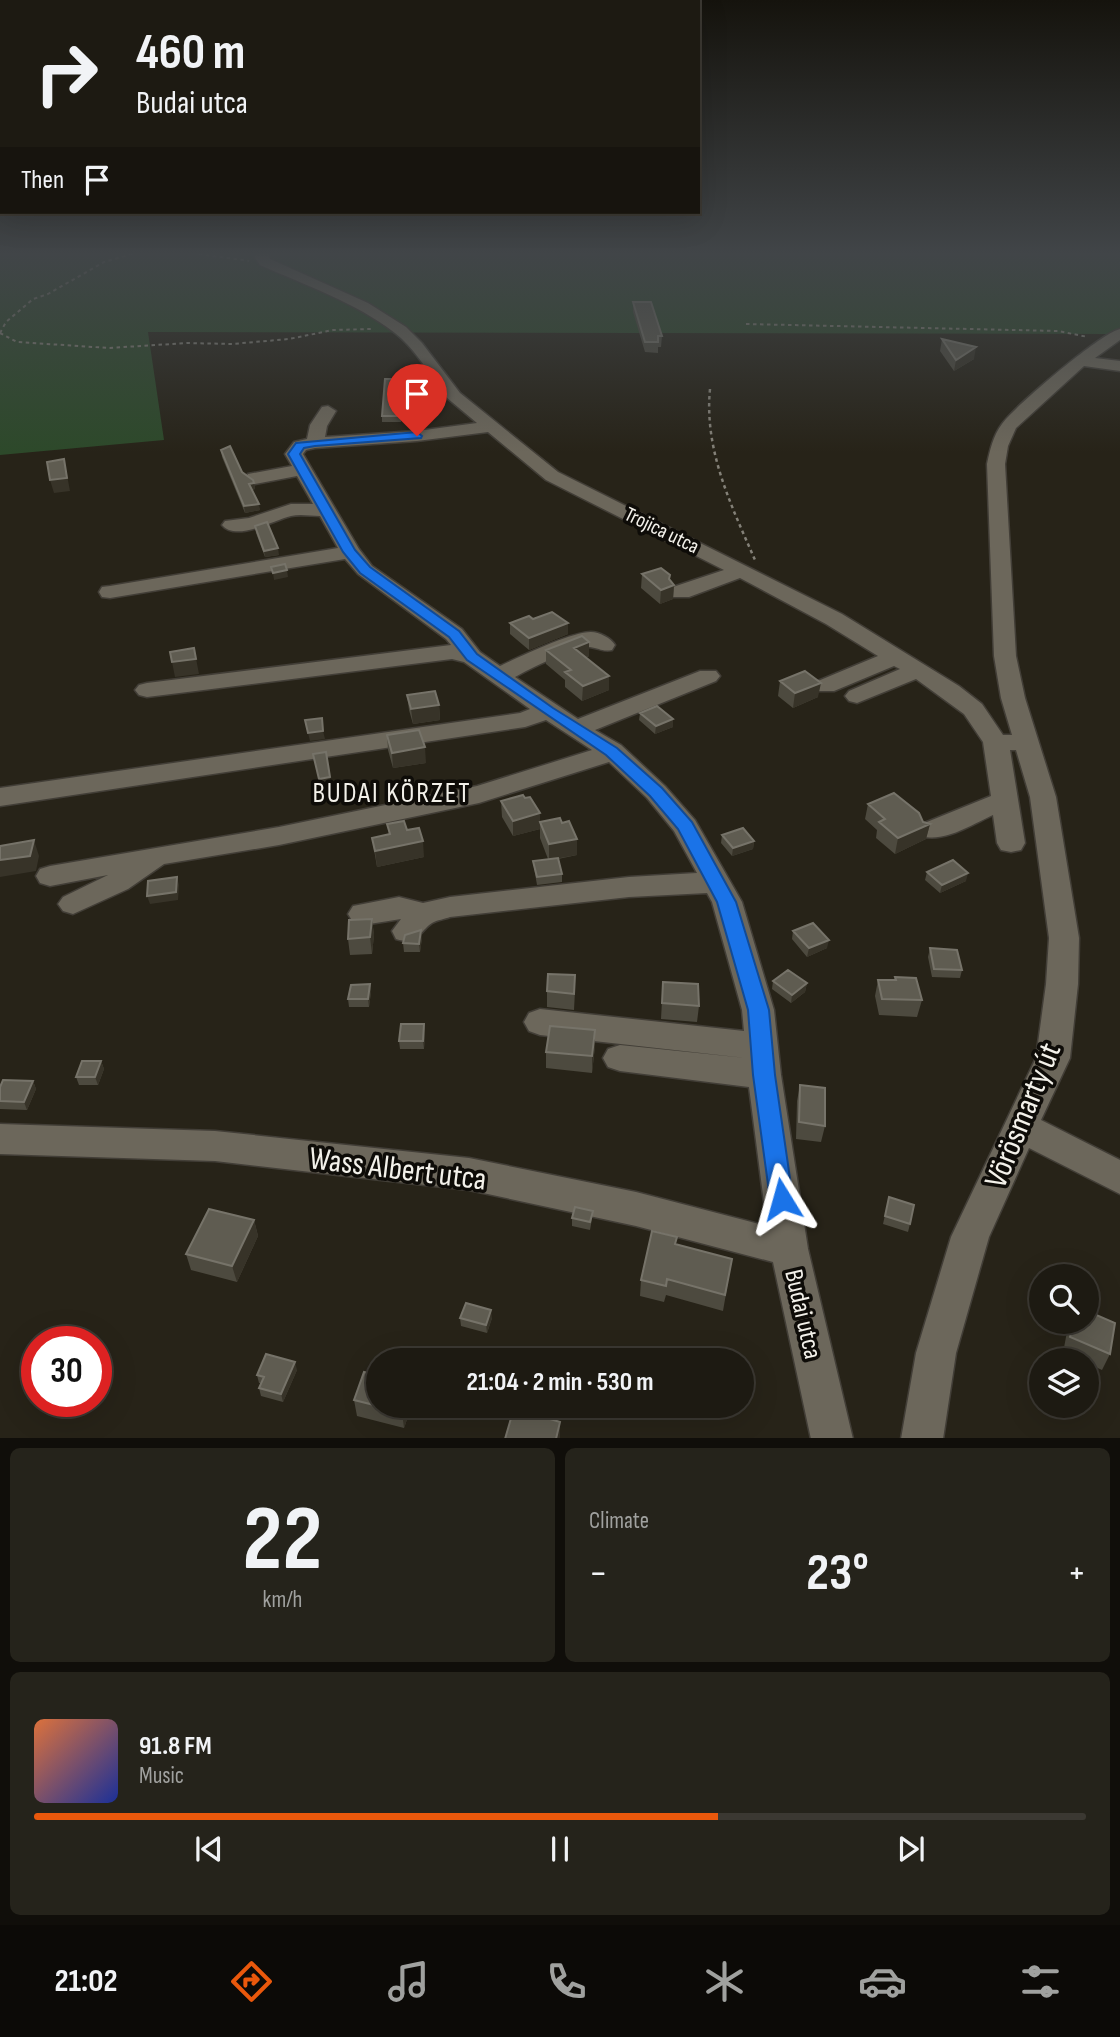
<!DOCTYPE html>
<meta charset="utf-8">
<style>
body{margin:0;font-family:"Sofia Sans Condensed",sans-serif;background:#25231b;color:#f1f3f6;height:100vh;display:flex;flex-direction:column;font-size:26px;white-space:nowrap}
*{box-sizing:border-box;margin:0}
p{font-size:23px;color:#a0a19f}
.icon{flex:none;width:38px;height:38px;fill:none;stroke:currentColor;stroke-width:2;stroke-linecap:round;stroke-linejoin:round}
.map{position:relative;height:1438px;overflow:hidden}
.details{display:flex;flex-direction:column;gap:10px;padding:10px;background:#100e0a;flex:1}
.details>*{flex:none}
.hud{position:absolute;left:0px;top:0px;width:700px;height:214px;box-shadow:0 7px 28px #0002,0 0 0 2px #3b3832;background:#1d1a12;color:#f1f3f6;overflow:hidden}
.tools{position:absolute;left:1029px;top:1264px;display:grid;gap:14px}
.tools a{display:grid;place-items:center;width:70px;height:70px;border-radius:50%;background:#1d1a12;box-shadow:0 7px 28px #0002,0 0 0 2px #3b3832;font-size:35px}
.speed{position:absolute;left:21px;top:1326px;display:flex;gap:14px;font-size:35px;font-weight:700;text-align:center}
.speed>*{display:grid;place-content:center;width:91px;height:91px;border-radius:50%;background:#1d1a12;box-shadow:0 7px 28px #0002,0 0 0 2px #3b3832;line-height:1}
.speed .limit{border:10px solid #d22;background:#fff;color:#111}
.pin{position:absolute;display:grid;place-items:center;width:60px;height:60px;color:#fff;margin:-72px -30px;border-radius:50% 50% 50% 0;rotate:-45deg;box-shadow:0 0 7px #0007}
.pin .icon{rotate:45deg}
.me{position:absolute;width:77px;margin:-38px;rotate:352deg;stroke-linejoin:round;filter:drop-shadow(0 0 5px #0008)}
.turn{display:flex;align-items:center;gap:24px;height:147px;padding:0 21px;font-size:32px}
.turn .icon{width:91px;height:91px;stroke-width:2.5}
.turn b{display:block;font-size:49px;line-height:60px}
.then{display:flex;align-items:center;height:66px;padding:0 21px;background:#0003;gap:14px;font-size:26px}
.big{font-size:52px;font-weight:700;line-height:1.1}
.details .card{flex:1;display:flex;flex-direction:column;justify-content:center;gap:10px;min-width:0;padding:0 24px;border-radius:10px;background:#25231b}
.details .dial{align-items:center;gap:0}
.dial b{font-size:91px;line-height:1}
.song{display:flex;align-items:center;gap:21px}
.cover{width:84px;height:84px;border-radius:10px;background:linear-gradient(135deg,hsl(20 70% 55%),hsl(230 70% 35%))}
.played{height:7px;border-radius:4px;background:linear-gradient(90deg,#ea580c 65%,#3b3832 65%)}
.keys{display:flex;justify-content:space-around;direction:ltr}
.heat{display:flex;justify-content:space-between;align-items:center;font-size:38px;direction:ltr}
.details .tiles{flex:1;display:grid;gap:10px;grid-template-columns:1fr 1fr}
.card:last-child{grid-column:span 2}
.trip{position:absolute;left:366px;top:1348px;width:388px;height:70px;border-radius:35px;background:#1d1a12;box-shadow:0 7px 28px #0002,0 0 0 2px #3b3832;font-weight:700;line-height:70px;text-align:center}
.tab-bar{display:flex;height:112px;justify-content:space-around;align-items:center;background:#0c0a07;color:#a0a19f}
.tab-bar .icon{width:49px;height:49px}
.tab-bar .active{color:#ea580c}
.tab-bar b{font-size:32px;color:#f1f3f6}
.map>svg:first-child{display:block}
</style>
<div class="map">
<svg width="1120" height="1439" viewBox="0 0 1120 1439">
<rect width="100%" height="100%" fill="#272318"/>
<path fill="#2d492a" d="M0 252H1120V328L1112 334 148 332 164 440 0 455Z"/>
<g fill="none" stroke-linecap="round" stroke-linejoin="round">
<defs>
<path id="minor" d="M256 252H268L270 259 368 303 406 327 422 343 460 393 558 472 842 614 959 686 982 704 1003 735H1012L1001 698 994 656 987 464C990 450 993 436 1002 424 1015 406 1101 333 1120 329V340L1095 358 1120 361V371L1084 366 1016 428 1008 446 1005 464 1016 656 1025 698 1056 797 1079 938 1078 984 1070 1058 1041 1120 1120 1160V1194L1029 1148 989 1237 956 1353 943 1439H901L916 1353 951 1237 1036 1058 1046 984 1049 938 1030 797 1016 750H1010L1025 843 1021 850 1011 852 1001 850 997 843 993 815C973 824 944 843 922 836L918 830 922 824 991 796 983 742 964 714 916 679 857 703 849 701 845 696 849 691 900 669 894 666 834 691H818L814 686 818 681 878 656 826 624 740 578 689 597H673L670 592 673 587 724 570 546 480 488 432 417 441 315 448 306 450 303 454 359 549 372 566 462 629 480 652 500 666C519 657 571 632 591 632 599 632 611 638 615 645L612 650C602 652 599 648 590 647 576 646 529 669 515 677L578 719 700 671H716L720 676 716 681 595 730 621 745 665 786 695 820 742 902 774 1010 781 1075 808 1249 853 1439H811L773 1262 636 1226 469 1190 215 1161 0 1154V1124L215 1131 469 1158 636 1192 767 1226 749 1087 620 1071 608 1067 603 1058 608 1049 620 1045 746 1058 540 1035 529 1031 524 1022 529 1013 540 1009 744 1031 742 1010 712 902 707 893 629 897 450 917C445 919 437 920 432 923 417 933 420 946 396 939L392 931 401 919 363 925 353 922 348 914 353 906 399 897 423 903 450 897 629 877 697 873 674 831 647 798 609 762 479 803 279 845 164 864 128 889 73 914 63 911 58 904 63 897 108 875 50 886 40 883 36 876 40 869 50 866 279 827 477 786 592 750 546 720 525 727 0 806V788L520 713 530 709 464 662 452 659 147 697 139 695 135 690 139 685 147 683 451 645 446 639 358 574 345 559 110 598 102 597 99 592 102 587 110 586 338 548 320 516C311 516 300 514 291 516 274 520 236 542 222 525L225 521 249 518 291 504H313L297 476 255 484 246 478 248 474 292 466 285 454 294 442 307 439 310 425 322 407 328 406 336 411 327 426 325 437 417 431 477 423 446 397 396 393 394 390 396 387 402 385 439 387C426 368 413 347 395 333 355 302 305 285 260 265L255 258Z"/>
</defs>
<use href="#minor" stroke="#423e37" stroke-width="3"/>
<path stroke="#848178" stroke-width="2" stroke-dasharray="3.5 3.5" stroke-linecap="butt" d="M185 252 249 261
M746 324 1058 331 1088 337
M0 333 17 342 109 348 187 343 232 344 289 339 333 330 371 329
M0 333 6 322 33 299 48 294 104 262 138 252"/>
<path stroke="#848178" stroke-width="2.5" stroke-dasharray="3.5 3.5" stroke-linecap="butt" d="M710 389C704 450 731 505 755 560"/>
<use href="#minor" fill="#6c675b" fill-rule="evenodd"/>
</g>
<path fill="#4d4a3f" d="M633 302 662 336 661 347H658V353L645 352 633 312Z
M942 339 974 359 954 371 940 351Z
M394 379 395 385 393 388 395 390 420 398 418 407H403L401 422H382V416Z
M221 450 254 483 255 489 252 490 260 510 245 513 222 457Z
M255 526 279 555 265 557 256 533Z
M642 574 669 580 674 585 673 599 660 604 641 588Z
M533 619 568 623V634L529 650 510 634V623Z
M546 650 589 656 586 658 609 676V690L582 701 565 687V680L546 664Z
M780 681 818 697 793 708 778 696Z
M407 695 439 705 440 720 413 724 409 710Z
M640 713 673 727 655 734 639 720Z
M387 735 426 763 393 768 388 750Z
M525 798 540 813V829L513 836 502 817 501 801Z
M868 804 930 824 926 839 895 854 876 838 877 830 865 819Z
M540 822 577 855 558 859 562 874V882L537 885 534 868 533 861 548 859 540 838Z
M387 824 407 830 424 857 377 867 372 838 389 834Z
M722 835 754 841 753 849 732 856 721 843Z
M927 872 966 881 940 893 925 880Z
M372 919 374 935 372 954 350 955 348 939Z
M421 930 422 938 420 952H404L403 943Z
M793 931 827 948 807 957 792 939Z
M930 948 962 970 960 978 932 977 928 957Z
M895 977 922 1000 917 1017 879 1015 875 996 878 980H894Z
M773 981 807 983 805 992 791 1003 772 989Z
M663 982 699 1006 697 1022 661 1019Z
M370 984 371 992 369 1007H349L348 999Z
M547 991H575L574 1010 547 1007Z
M424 1024 425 1032 424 1049H400L399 1041Z
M595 1046 592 1073 546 1068V1052Z
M101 1061 104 1069 98 1085H79L76 1077Z
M33 1081 36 1089 27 1110 0 1109V1101Z
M800 1085 825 1126 821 1142 796 1139 797 1101Z
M889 1197 910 1224 908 1232 883 1224Z
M572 1218 592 1219 590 1230 572 1226Z
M254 1220 258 1236 237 1282 191 1270 186 1254Z
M676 1244 732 1259 723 1311 666 1295 664 1302 640 1296 641 1280Z
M460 1318H492L487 1333 461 1326Z
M1069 1321H1087L1110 1354 1102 1370 1087 1363V1360H1079L1063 1353Z
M297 1370 283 1402 261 1396 259 1388 261 1383H259L257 1375Z
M354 1400 412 1405 404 1428 357 1416Z"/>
<path fill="#373328" d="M976 347 974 359 954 371 956 360Z
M64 459 70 491 54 493 50 480Z
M254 483 255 489 250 490 249 484Z
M259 504 260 510 245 513 244 506Z
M278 548 279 555 265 557 264 551Z
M287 570 288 577 274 580 273 573Z
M670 575 669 587 674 585 673 599 660 604 661 590Z
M568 623V634L529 650V638Z
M589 642V656L574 662V648Z
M194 648 199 674 175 677 172 662Z
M609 676V690L582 701 583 686Z
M821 683 818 697 793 708 795 693Z
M439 705 440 720 413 724 411 709Z
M673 719V727L655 734 656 726Z
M323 731 325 739 310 741 308 733Z
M425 747 426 763 393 768 392 753Z
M330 777 331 785 320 787 319 779Z
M540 813V829L513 836V821Z
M930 824 926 839 895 854 898 838Z
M577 839V855L549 860V844Z
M34 840 39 856 36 871 0 877V860Z
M423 841 424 857 377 867 375 851Z
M754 841 753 849 732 856 733 848Z
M968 873 966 881 940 893 942 885Z
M177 877 179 885 178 900 150 904 147 896Z
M372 919 374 935 372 954 370 937Z
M421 930 422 938 420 952 419 944Z
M829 940 827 948 807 957 809 948Z
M807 983 805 992 791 1003 792 995Z
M370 984 371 992 369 1007 368 999Z
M424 1024 425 1032 424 1049 423 1041Z
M595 1030V1046L592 1073V1056Z
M101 1061 104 1069 98 1085 95 1077Z
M33 1081 36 1089 27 1110 24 1102Z
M254 1220 258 1236 237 1282 232 1266Z
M491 1310 492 1318 487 1333 486 1325Z
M295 1362 297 1370 283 1402 281 1394Z
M404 1405H412L404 1428 402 1412Z
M560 1422V1439H556Z"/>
<path fill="#5f5c51" stroke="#767369" stroke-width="2" d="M633 302H651L662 336H658V342H645Z
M942 339 976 347 956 360Z
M385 379H394L391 386 395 390 419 392 418 401H402L401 416H382Z
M230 446 242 472 253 480 254 483 249 484 259 504 244 506 221 450Z
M64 459 67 478 50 480 47 462Z
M267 522 278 548 264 551 255 526Z
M285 564 287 570 273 573 271 567Z
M661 568 670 575 669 579 674 585 661 590 642 574Z
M552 612 568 623 529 638 510 623 529 616 533 619Z
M582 636 589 642 574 648 609 676 583 686 565 672 571 670 546 650Z
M194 648 196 659 172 662 170 652Z
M805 671 821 683 795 693 780 681Z
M435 691 439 705 411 709 407 695Z
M657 706 673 719 656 726 640 713Z
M322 718 323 731 308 733 305 720Z
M419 730 425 747 392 753 387 735Z
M326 752 330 777 319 779 313 754Z
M894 793 919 813 923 822 930 824 898 838 879 822 885 819 868 804Z
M523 795 525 798 530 797 540 813 513 821 501 801Z
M560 818 562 823 569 821 577 839 549 844 540 822Z
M404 821 407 830 419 828 423 841 375 851 372 838 390 834 387 824Z
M743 828 754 841 733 848 722 835Z
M34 840 30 856 0 860V846Z
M558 858 562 874 537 877 533 861Z
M953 860 968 873 942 885 927 872Z
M177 877 176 892 147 896 148 881Z
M372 919 370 937 348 939 349 920Z
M813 923 829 940 809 948 793 931Z
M421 930 419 944 403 943 405 935Z
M930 948 957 950 962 970 934 969Z
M788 970 807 983 792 995 773 981Z
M548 974 575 975 574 994 547 991Z
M895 977 916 978 922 1000 882 999 878 980H896Z
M663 982 698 984 699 1006 662 1003Z
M370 984 368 999H348L351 985Z
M401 1024H424L423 1041H399Z
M550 1026 595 1030 592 1056 546 1052Z
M82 1061H101L95 1077H76Z
M3 1080 33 1081 24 1102 0 1101V1087Z
M800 1085 825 1088V1126L799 1122Z
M889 1197 914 1205 910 1224 885 1216Z
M575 1207 593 1211 590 1222 572 1218Z
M209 1209 254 1220 232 1266 186 1254Z
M652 1231 677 1237 675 1244 732 1259 725 1295 667 1279 666 1286 641 1280Z
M466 1303 491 1310 486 1325 460 1318Z
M1087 1311 1115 1323 1110 1354 1070 1337 1073 1321H1087Z
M266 1354 295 1362 281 1394 259 1388 264 1377 257 1375Z
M364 1372 378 1375V1405H404L402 1412 354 1400Z
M514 1408 560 1422 556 1439H505Z"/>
<linearGradient id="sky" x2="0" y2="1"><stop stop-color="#15130d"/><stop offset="0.56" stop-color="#414548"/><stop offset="1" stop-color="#414548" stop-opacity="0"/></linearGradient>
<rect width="1120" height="453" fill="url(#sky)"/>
<path fill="#1a73e8" stroke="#114b97" stroke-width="2" d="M417 432 422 436 421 438 315 446 304 448 300 454 355 550 370 567 459 631 477 654 553 708 617 748 662 788 692 822 736 902 769 1010 775 1075 793 1199 790 1207 782 1210 773 1207 770 1199 753 1075 748 1010 717 902 678 829 650 796 606 755 467 660 449 637 360 573 343 552 288 454 296 443Z"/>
<g text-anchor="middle" stroke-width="7" stroke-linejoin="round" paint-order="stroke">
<g font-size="21" fill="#f3f1ea" stroke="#0e0c08">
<text transform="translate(662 530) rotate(26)" y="7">Trojica utca</text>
</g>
<g font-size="26" fill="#f3f1ea" stroke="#0e0c08">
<text transform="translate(804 1314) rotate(77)" y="9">Budai utca</text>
</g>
<g font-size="28" letter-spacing="2" fill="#f3f1ea" stroke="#0e0c08">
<text x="392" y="802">BUDAI KÖRZET</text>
</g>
<g font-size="32" fill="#f3f1ea" stroke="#0e0c08">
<text transform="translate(1022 1115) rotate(-68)" y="11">Vörösmarty út</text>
<text transform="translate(398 1168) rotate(7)" y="11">Wass Albert utca</text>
</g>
</g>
</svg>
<div class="tools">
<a><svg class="icon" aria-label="search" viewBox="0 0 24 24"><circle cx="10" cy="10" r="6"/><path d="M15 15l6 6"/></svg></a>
<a><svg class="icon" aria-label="layers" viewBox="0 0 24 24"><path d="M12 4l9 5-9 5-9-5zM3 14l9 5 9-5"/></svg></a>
</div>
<div class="speed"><div class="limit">30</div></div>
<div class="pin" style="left:417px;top:436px;background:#d93025"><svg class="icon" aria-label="arrive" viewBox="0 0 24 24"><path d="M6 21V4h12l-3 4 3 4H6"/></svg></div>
<svg class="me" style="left:782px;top:1199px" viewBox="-20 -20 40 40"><path d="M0-17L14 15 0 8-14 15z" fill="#1a73e8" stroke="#fff" stroke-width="4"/></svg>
<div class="trip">21:04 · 2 min · 530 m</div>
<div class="hud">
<div class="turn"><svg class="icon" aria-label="right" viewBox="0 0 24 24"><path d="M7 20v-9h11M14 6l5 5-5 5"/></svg><div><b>460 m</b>Budai utca</div></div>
<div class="then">Then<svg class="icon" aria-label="arrive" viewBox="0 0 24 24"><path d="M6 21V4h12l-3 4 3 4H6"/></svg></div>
</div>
</div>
<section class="details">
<div class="tiles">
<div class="card dial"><b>22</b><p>km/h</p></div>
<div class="card"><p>Climate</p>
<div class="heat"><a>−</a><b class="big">23°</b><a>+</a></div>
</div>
<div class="card">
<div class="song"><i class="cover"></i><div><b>91.8 FM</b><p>Music</p></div></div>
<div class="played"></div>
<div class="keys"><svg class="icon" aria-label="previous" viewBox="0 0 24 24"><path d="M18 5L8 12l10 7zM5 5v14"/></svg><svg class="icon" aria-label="pause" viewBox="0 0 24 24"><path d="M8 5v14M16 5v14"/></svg><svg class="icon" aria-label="next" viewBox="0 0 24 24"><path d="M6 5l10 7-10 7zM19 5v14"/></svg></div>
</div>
</div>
</section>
<nav class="tab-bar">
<b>21:02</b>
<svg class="icon active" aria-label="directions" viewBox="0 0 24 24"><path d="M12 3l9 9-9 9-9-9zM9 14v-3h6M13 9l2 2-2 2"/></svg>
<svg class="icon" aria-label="music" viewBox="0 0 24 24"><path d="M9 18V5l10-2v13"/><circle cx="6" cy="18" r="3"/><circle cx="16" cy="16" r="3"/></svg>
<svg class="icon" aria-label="phone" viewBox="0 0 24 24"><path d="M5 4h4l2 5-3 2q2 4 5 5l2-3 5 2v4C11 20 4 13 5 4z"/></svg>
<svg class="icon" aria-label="climate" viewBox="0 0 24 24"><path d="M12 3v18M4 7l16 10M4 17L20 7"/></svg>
<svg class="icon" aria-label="car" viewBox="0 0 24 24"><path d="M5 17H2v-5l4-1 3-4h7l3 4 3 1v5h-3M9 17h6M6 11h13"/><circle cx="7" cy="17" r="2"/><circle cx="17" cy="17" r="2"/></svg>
<svg class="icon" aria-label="filters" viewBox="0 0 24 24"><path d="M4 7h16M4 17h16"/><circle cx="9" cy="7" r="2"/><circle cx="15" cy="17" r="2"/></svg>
</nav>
